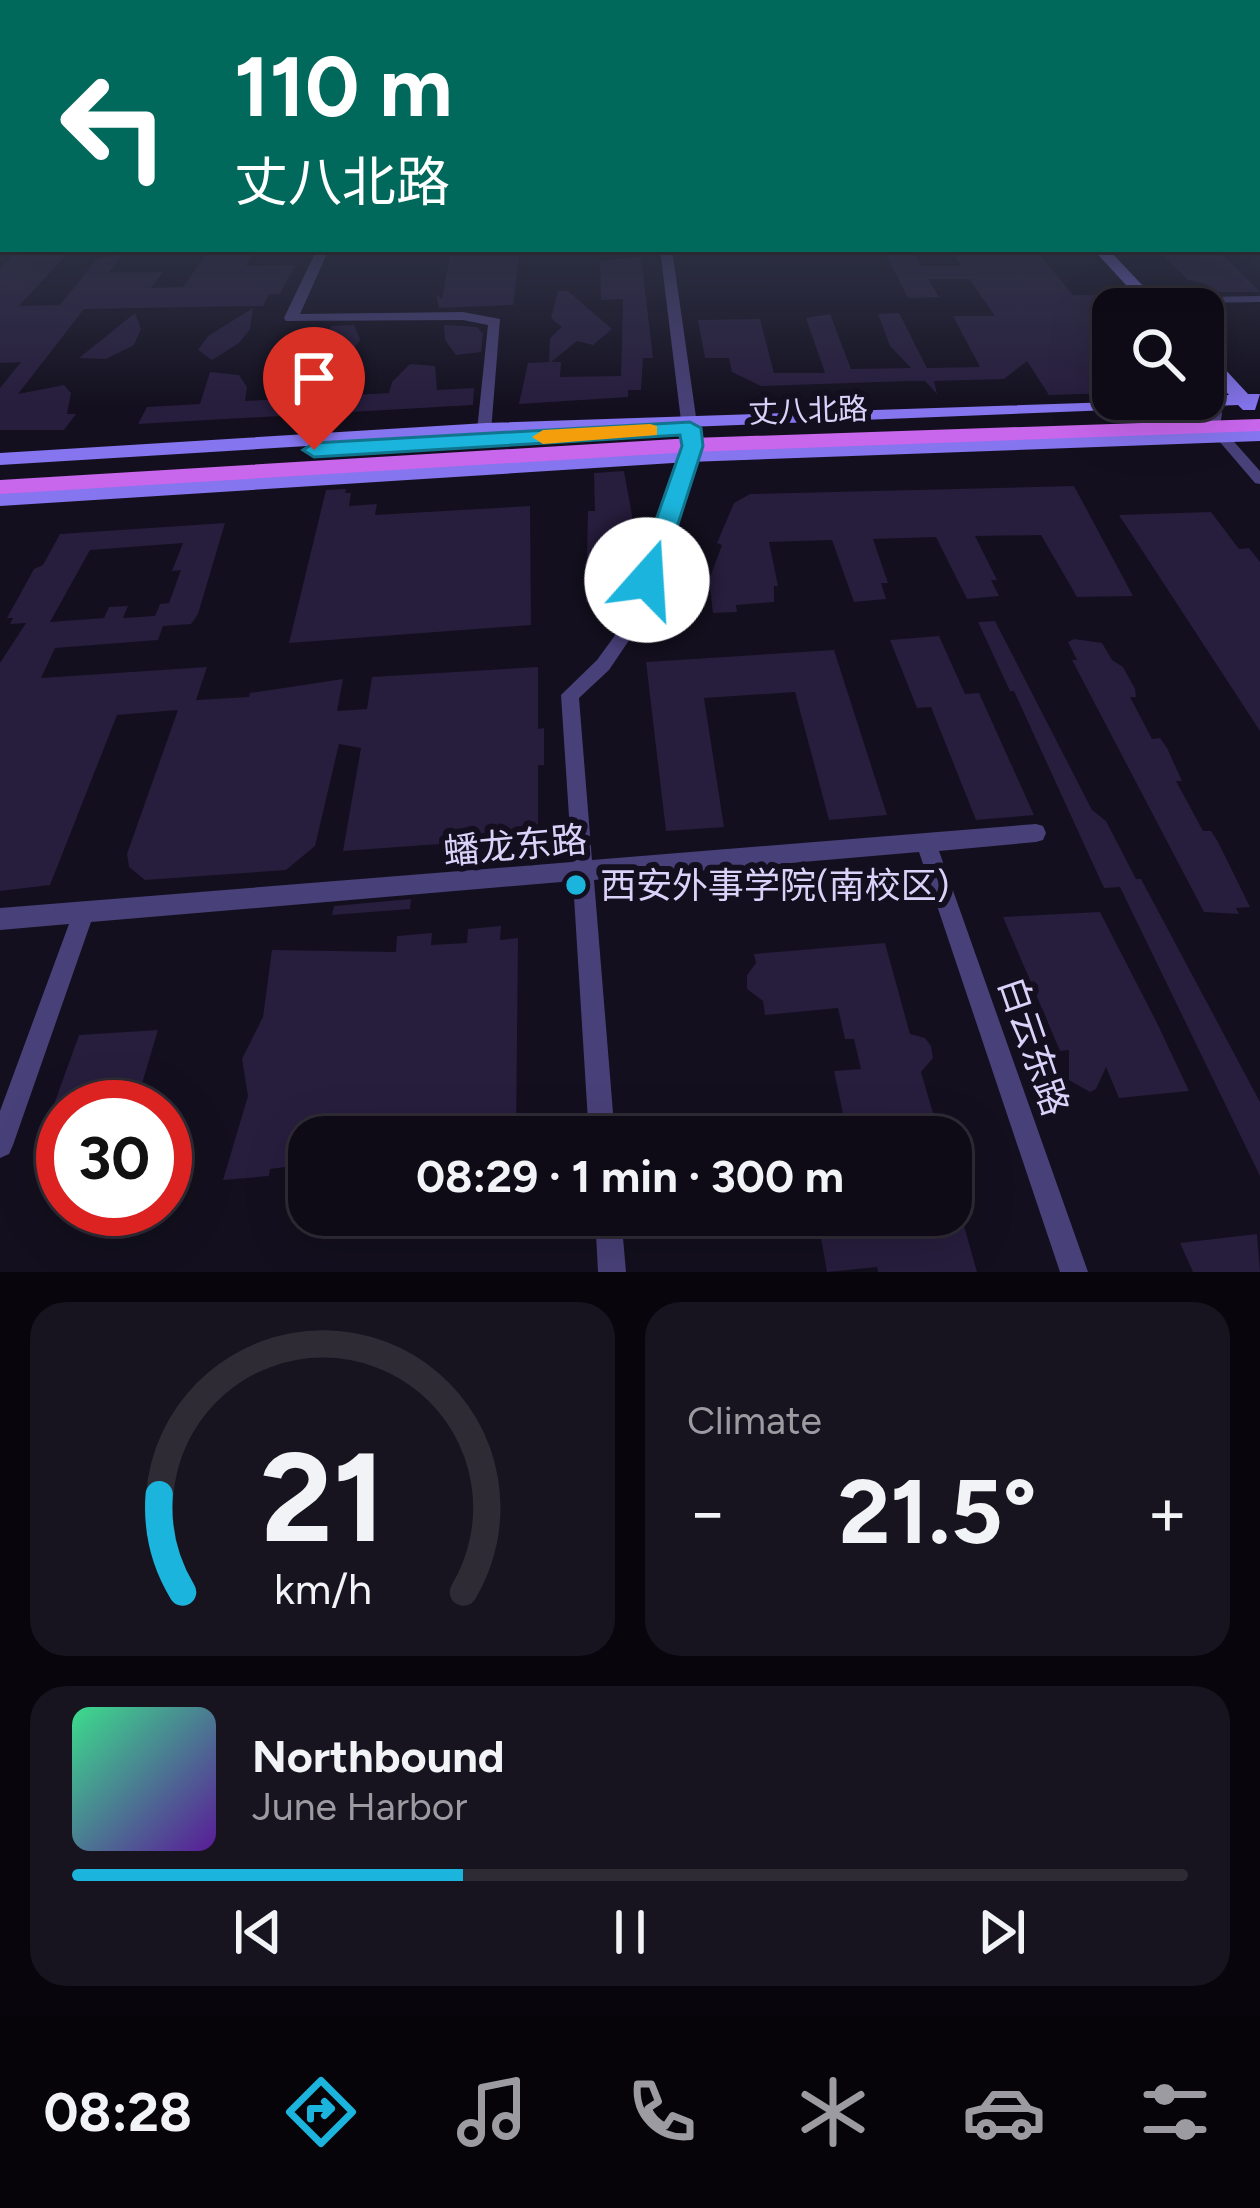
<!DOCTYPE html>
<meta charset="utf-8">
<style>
body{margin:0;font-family:Figtree,"Noto Sans SC",sans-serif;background:#17141f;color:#f1f3f6;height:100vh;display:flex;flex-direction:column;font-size:45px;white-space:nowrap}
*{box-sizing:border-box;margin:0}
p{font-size:39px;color:#9b9ba1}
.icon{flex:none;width:66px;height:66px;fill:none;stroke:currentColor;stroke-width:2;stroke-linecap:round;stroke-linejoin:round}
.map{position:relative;height:1272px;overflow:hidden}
.details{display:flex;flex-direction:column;gap:30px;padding:30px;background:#08060c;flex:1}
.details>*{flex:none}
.banner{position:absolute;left:0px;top:0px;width:1260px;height:252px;box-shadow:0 12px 48px #0002,0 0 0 3px #2e2b35;background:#00695c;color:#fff;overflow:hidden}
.fabs{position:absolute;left:1092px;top:288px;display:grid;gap:24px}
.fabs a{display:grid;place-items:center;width:132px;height:132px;border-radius:24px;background:#0e0b16;box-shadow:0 12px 48px #0002,0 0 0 3px #2e2b35;font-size:60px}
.speed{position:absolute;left:36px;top:1080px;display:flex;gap:24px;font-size:60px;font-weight:700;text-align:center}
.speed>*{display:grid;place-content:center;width:156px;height:156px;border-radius:50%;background:#0e0b16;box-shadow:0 12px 48px #0002,0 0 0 3px #2e2b35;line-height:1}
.speed .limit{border:18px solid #d22;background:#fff;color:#111}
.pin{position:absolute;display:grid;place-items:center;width:102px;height:102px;color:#fff;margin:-123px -51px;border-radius:50% 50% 50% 0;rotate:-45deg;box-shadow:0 0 12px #0007}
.pin .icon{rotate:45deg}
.me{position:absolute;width:132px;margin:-66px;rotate:19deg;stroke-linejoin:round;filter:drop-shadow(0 0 9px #0008)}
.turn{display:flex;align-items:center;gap:42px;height:252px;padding:0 36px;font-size:54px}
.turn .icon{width:156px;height:156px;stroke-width:2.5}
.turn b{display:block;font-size:84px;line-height:102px}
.big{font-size:90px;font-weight:700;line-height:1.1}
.details .tile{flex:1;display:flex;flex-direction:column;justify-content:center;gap:18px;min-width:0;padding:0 42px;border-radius:36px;background:#17141f}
.details .dial{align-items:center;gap:0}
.dial svg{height:312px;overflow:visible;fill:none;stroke:#2e2b35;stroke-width:7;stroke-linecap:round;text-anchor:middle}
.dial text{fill:#f1f3f6;stroke:none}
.song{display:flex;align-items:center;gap:36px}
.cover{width:144px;height:144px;border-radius:18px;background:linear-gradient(135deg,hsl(150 70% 55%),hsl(270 70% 35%))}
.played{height:12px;border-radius:6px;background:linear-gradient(90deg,#1bb4dc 35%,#2e2b35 35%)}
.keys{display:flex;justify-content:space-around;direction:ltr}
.heat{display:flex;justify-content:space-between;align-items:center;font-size:66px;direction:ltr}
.details .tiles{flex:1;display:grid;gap:30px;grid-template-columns:1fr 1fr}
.tile:last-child{grid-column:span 2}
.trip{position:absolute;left:288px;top:1116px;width:684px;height:120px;border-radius:36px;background:#0e0b16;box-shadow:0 12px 48px #0002,0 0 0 3px #2e2b35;font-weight:700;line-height:120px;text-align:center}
.menu{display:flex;height:192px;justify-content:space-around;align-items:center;background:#060409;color:#9b9ba1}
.menu .icon{width:84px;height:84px}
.menu .active{color:#1bb4dc}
.menu b{font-size:54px;color:#f1f3f6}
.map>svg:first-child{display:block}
</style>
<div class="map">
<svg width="1260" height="1272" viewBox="0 0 1260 1272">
<rect width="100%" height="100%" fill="#130f1e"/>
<path fill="#271d3d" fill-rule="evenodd" d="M883 249H911L921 266H961L950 249H1035L1073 295H1098L1113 311V393L1049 395 1027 361 1004 379 934 381 937 394 925 381H908L761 386 732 372 729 358H705L698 320 760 319 774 373H825L806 318 830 314 851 369 911 368 890 346 878 314 899 313 927 368 980 367 953 316H995L969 279H928L939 297 908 298Z
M124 253 109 272H163L151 288 183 287 206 255 253 254 246 266 295 265 280 294H269L263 306 84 309 18 394 64 385 71 393 67 414H76L64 430H0V388L21 362 0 363V268L13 255 67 254 19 306 60 305 97 259Z
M1161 253H1213L1225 257 1260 292H1214L1205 284 1188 280Z
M450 256H519L513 305 439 308 436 294 442 299Z
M641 257 653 358H643L641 390H628V397L519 404 528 363 549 362 550 338 562 327 551 318 558 291H568L612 329 593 345 577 341 551 362H561L560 377 621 376 623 299 601 300 600 261Z
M253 308 250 329 239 343 212 360 198 350 208 336Z
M135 313 141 329 134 345 106 359 79 358Z
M354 325 360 339 351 354 337 359 322 354 331 326Z
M444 325 477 327 483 334 481 352 456 355 445 340Z
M410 364 435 366 437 390 474 388 473 405 138 424 147 407 200 404 210 372 239 375 247 387 245 401 389 393 392 382Z
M624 471 632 515 625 602H586L588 511H595L594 473Z
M1074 486 1133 596 1077 597 1041 535 975 536 997 580H991L999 596 967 599 936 537 873 539 888 583H881L886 599 854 602 832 540 769 542 778 586H774V602L736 605 737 612 713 613 709 580 722 545 717 543 734 503 750 494Z
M346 489 345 493H351L349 506 377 504 375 515 530 506 531 625 289 643 326 490Z
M1211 512 1239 549 1249 548 1260 562V731L1119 515Z
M225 523 198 614 191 624 163 626 158 640 55 648 41 678 207 667 196 700 249 697 250 693 343 679 337 711 367 709 372 677 538 667V729L544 728V765H538V837L343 851 361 748 339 744 315 846 286 870 145 880 129 867 127 854 178 710 117 715 50 885 0 891V663L26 623 10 624 13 618H7L34 569 43 565 60 534ZM183 543 172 571 181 570 169 603 160 604 155 616 123 618 128 606 109 607 104 618 50 622 90 550Z
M995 621 1092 810 1106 821 1136 879H1141L1260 1102V1176L1120 887 1104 888 1014 691H1010L978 622Z
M939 636 965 694 979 693 1034 815 976 820 931 707 917 708 890 640Z
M1074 639 1102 643 1112 660 1123 667 1135 689 1136 697H1130L1152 739 1160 738 1167 748 1182 781H1176L1203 831H1211L1218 842 1250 907 1236 908 1239 914 1204 912 1072 660H1077L1068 642Z
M834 650 887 815 829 820 795 692 704 698 724 827 666 831 646 662Z
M411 899 410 909 332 915 334 906Z
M1100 912 1157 1023 1189 1091 1119 1098 1106 1067 1096 1089 1090 1092 1069 1080V1050L1060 1051 1003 917Z
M501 926 500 940 518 938 516 1137H309V1164L270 1169 269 1176 223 1180 248 1096 242 1059 263 1017 272 950 396 952 397 936 432 933 431 945 467 943 468 929Z
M885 943 910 1034 925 1038 931 1046 933 1058 921 1072 940 1137H848L834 1071 861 1069 854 1039H845L838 1008 765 1015 763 1001 747 989V975L756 963 754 954Z
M158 1030 135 1107H63V1123L47 1124 79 1035Z
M817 1215H961L977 1272H878L877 1267 827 1272Z
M1257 1234 1260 1272H1193L1180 1243Z"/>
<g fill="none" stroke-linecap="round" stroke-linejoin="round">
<path fill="#484078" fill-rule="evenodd" d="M1260 296V302L1148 304 1143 301 1148 298Z
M1207 399 1211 400 1222 413 1220 426 1260 471V484L1255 483 1207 427 1210 413 1201 403Z
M692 441 699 445 642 621 609 670 579 698 592 860 1036 824 1043 826 1046 833 1043 840 1036 842 939 851 1088 1272H1060L919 852 594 880 615 1137H589L573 881 91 922 13 1145 9 1154 0 1158V1111L69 924 0 930V908L572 862 561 695 597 660 627 619 685 445Z
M595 1215H621L626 1272H598Z"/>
<path fill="#484078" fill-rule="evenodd" d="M3 229V239L0 240V230Z
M317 249H329L300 314 463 312 500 319 490 444H478L476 440 488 325 463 320 286 321 284 318Z
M660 249H672L700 445 692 450 684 445Z"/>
<path fill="#8575ee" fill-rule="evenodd" d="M1093 249H1108L1165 309H1148Z
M1203 351 1209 352 1248 394H1260L1255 410H1243L1238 405 486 435 0 465V453L486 423 1203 399V396L1229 395 1203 366Z
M1260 429V441L689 462 0 506V492L689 450Z"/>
<path fill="#c866ec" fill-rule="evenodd" d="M1260 419V431L692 452 0 494V480L692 438Z"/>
</g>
<linearGradient id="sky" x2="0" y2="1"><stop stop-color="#0a0810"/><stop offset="0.56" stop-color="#33374c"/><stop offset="1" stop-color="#33374c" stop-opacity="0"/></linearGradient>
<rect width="1260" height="407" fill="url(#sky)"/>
<path fill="#1bb4dc" stroke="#12758f" stroke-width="3" d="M690 422 701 428 703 446 660 580 647 589 635 580 682 446 680 435 314 457 303 450 314 443Z"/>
<path fill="#f59e0b" d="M650 424 657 426V435L543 444 532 437 543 430Z"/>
<circle fill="#1bb4dc" stroke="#130f1e" stroke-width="4.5" cx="576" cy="885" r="12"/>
<g text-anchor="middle" stroke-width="12" stroke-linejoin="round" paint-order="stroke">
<g font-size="30" fill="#dbd2f9" stroke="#130f1e">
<text transform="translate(808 411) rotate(-2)" y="10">丈八北路</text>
</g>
<g font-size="36" fill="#dbd2f9" stroke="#130f1e">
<text transform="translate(515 845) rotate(-5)" y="13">蟠龙东路</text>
<text transform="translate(1034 1046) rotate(71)" y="13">白云东路</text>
</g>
<g font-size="36" fill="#dbd2f9" stroke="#130f1e" text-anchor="start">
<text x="600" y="898">西安外事学院(南校区)</text>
</g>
</g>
</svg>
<div class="fabs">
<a><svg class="icon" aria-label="search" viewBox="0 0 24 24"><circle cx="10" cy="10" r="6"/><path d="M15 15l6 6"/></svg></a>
</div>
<div class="speed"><div class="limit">30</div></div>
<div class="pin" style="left:314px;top:450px;background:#d93025"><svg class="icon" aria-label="arrive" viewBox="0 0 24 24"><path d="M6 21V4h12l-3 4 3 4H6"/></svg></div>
<svg class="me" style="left:647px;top:580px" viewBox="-20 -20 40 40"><circle r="19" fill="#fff"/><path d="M0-13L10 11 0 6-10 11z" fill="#1bb4dc"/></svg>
<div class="trip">08:29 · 1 min · 300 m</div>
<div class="banner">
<div class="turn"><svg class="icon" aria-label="left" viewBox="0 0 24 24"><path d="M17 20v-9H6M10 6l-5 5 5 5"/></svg><div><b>110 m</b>丈八北路</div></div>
</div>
</div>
<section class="details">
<div class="tiles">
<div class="tile dial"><svg viewBox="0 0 100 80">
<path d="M14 69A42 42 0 1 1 86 69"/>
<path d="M14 69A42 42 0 0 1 8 44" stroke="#1bb4dc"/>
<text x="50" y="56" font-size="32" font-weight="700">21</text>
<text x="50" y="72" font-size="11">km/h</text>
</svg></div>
<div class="tile"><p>Climate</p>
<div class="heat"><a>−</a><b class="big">21.5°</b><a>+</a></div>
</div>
<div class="tile">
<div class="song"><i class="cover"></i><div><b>Northbound</b><p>June Harbor</p></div></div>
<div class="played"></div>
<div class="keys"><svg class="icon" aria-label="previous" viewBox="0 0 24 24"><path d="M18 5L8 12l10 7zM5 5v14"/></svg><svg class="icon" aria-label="pause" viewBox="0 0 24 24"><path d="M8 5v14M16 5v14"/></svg><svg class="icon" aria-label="next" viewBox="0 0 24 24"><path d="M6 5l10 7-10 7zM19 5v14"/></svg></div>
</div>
</div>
</section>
<nav class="menu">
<b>08:28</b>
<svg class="icon active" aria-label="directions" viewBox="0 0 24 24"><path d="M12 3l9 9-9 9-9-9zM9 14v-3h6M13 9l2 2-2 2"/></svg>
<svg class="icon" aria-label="music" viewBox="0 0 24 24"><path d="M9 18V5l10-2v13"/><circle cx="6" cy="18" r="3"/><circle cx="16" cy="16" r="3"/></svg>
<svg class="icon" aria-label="phone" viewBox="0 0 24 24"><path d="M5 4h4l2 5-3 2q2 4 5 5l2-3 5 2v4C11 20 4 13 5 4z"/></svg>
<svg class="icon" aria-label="climate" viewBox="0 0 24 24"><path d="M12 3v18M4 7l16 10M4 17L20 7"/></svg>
<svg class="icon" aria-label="car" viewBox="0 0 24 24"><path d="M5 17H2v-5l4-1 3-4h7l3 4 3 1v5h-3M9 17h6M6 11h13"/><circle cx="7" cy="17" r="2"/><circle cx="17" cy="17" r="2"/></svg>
<svg class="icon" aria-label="filters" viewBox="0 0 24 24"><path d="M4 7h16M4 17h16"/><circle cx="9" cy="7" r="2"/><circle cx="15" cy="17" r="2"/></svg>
</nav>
